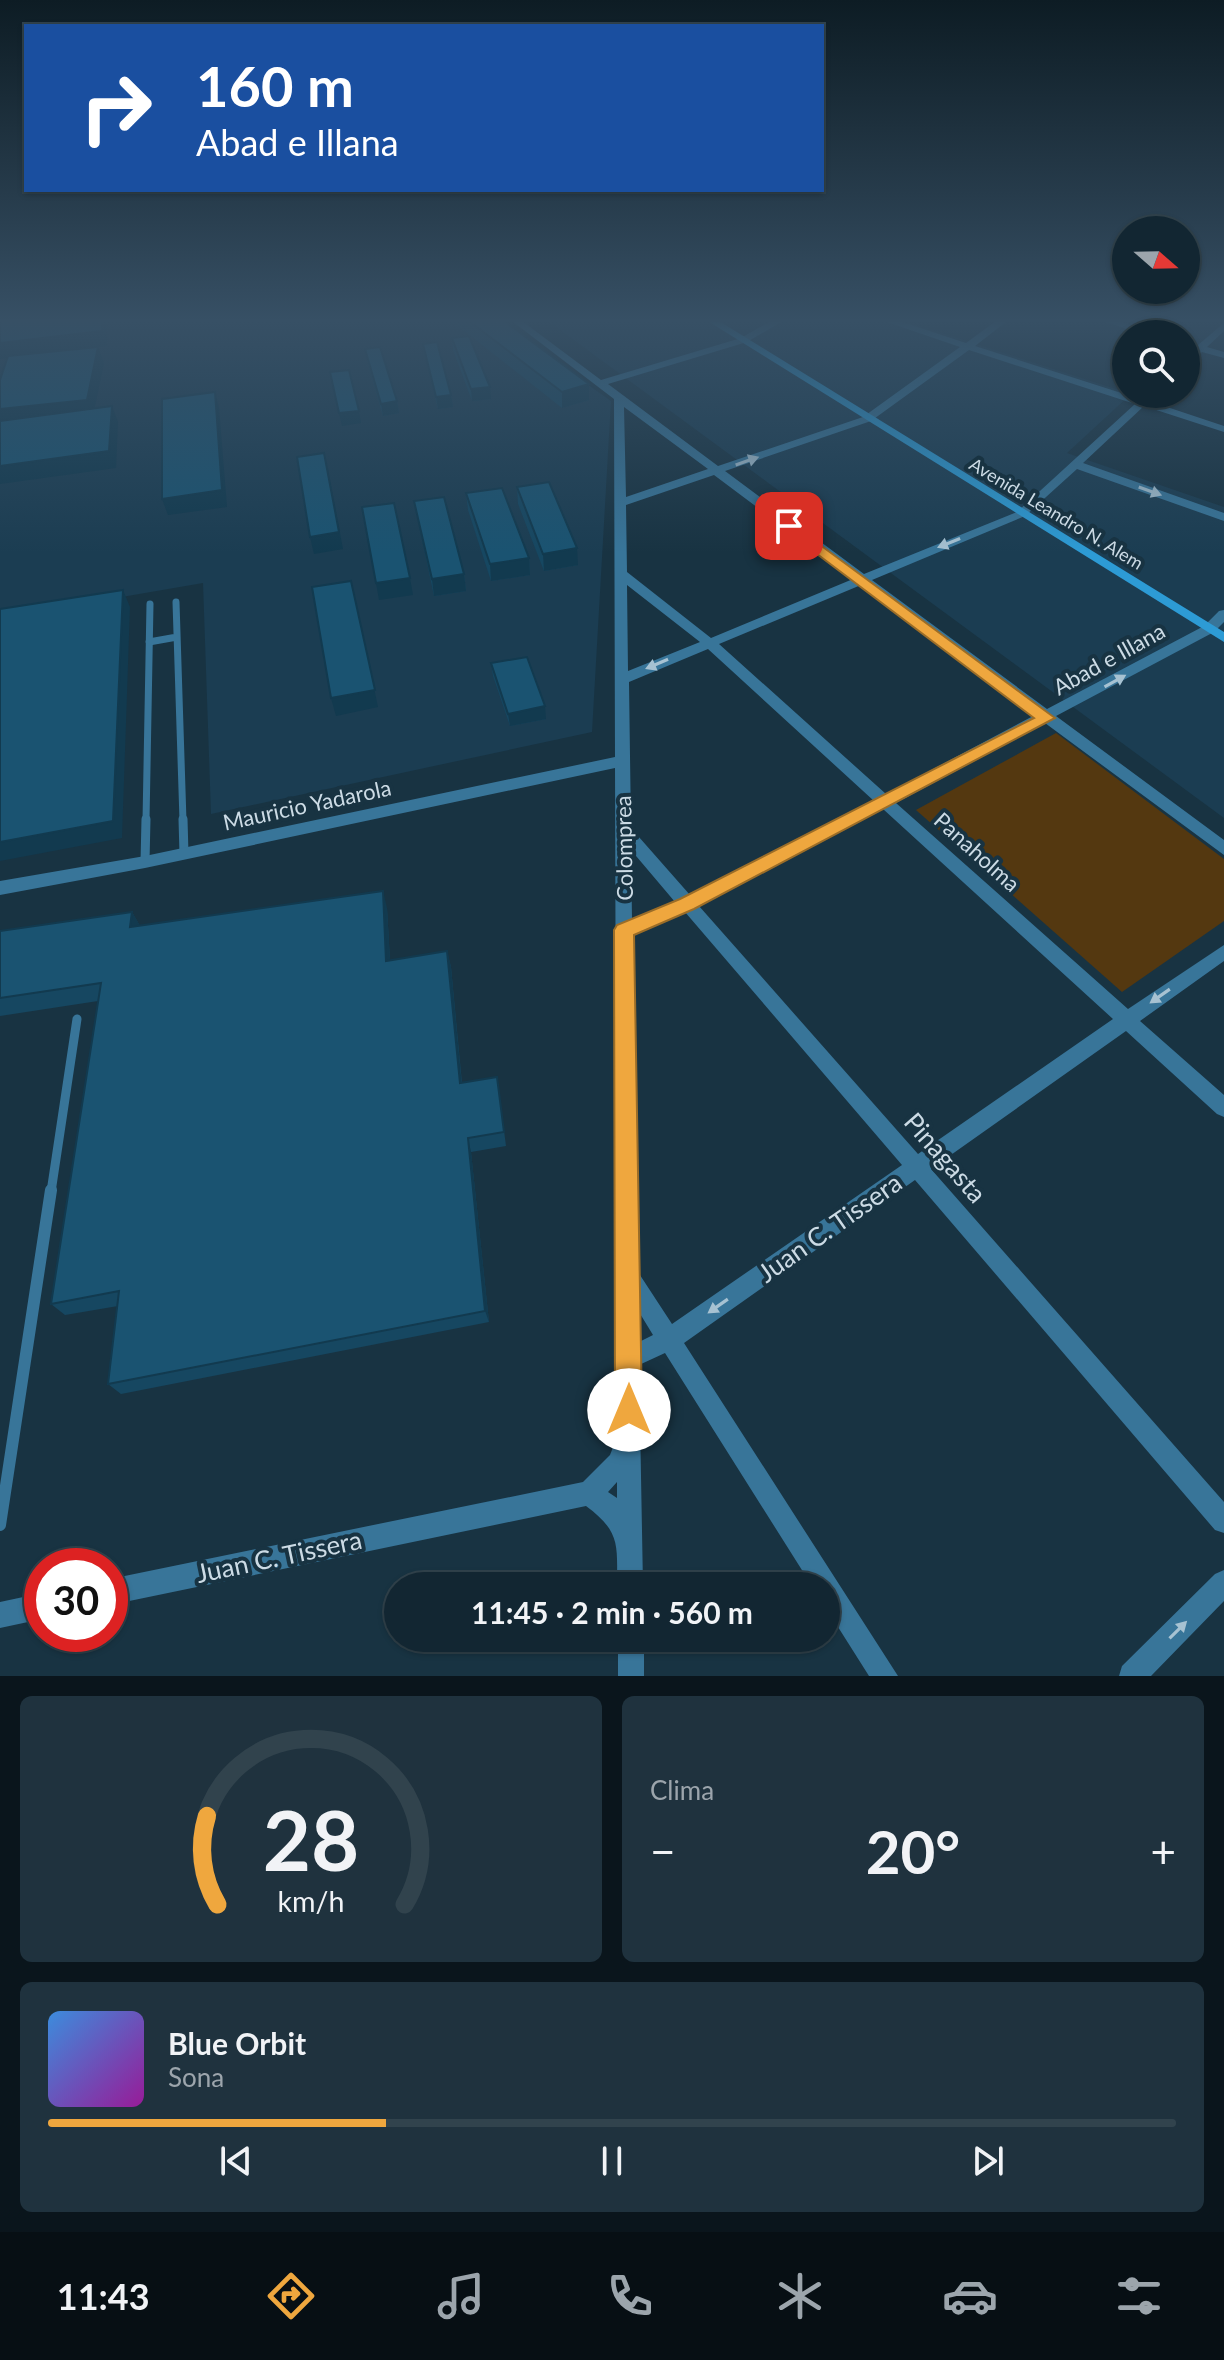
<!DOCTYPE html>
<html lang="es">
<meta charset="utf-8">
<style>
body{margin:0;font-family:Lato,sans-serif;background:#1f323e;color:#f1f3f6;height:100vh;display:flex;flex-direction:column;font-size:30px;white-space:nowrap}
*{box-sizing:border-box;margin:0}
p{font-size:26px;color:#9ca5ac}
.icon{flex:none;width:44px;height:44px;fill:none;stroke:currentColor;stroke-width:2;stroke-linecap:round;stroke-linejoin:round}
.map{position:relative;height:1676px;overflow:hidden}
.side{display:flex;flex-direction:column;gap:20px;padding:20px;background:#0a151c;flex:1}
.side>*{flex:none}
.guide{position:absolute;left:24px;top:24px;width:800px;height:168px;border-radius:0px;box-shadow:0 2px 6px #0004,0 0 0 2px #31434d;background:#1a4fa0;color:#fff;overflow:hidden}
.needle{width:52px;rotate:110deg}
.tools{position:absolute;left:1112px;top:216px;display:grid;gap:16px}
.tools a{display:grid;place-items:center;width:88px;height:88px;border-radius:50%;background:#122632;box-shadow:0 2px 6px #0004,0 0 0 2px #31434d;font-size:40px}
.speed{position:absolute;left:24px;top:1548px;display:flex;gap:16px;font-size:40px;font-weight:700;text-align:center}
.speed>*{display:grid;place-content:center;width:104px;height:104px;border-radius:50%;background:#122632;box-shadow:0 2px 6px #0004,0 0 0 2px #31434d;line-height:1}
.speed .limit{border:12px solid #d22;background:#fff;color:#111}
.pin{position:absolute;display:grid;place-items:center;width:68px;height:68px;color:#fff;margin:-34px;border-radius:16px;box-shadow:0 4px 12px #0006}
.me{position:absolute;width:88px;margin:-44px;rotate:0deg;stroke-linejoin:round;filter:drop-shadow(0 0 6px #0008)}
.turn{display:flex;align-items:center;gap:28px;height:168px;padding:0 40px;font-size:36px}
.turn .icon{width:104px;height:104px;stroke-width:2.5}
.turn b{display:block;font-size:56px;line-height:68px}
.big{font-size:60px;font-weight:700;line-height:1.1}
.side .tile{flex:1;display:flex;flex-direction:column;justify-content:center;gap:12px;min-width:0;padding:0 28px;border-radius:12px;background:#1f323e}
.side .dial{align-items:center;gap:0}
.dial svg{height:208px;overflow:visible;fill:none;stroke:#31434d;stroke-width:7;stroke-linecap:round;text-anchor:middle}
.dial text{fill:#f1f3f6;stroke:none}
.song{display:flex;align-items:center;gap:24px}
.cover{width:96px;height:96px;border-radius:12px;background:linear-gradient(135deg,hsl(210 70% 55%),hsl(300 70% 35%))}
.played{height:8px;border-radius:4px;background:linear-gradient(90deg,#efa73e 30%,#31434d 30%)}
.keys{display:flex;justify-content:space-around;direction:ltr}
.heat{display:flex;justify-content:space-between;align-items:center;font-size:44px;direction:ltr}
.side .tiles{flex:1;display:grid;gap:20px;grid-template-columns:1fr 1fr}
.tile:last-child{grid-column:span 2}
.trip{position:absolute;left:384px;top:1572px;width:456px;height:80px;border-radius:40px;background:#122632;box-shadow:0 2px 6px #0004,0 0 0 2px #31434d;font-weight:700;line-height:80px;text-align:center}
.dock{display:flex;height:128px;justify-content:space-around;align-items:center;background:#070f14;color:#9ca5ac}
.dock .icon{width:56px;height:56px}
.dock .current{color:#efa73e}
.dock b{font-size:36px;color:#f1f3f6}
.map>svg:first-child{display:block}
</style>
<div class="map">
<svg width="1224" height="1676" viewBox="0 0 1224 1676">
<rect width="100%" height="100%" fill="#183342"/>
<path fill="#1b3d52" d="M50 318H494L611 401 592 732 211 814 203 583 0 618V324Z
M544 318H895L1131 394 1067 453 1224 507V818Z"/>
<path fill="#543810" d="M1056 733 1224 859V921L1122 992 916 810Z"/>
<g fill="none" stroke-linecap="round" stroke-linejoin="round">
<path stroke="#387599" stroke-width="7" d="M176 602 183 821
M149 642 177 637
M146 821 150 604"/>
<path stroke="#387599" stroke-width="9" d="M183 819 184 854
M145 862 146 819
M51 1192 77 1019"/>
<path stroke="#387599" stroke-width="12" d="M0 1525 51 1190"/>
<path fill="#387599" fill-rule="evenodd" d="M508 318H518L601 380 741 338 776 318H788L747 342 608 384 718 466 863 417 960 347 875 318H890L966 343 1000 318H1011L975 346 1140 399 1145 394H1156L1149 401 1224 426V432L1144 406 1083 463 1224 513V521L1077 469 1025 516 872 580 1047 709 1204 626 1219 611 1224 610V622L1214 632 1056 716 1224 840V855L1045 723 896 803 1128 1009 1224 945V961L1140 1021 1224 1095V1117L1217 1114 1126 1031 931 1169 1224 1502V1533L1215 1530 915 1180 684 1343 898 1676H869L826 1608V1586H812L665 1353 639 1365 643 1586H617C617 1545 621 1532 586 1506L110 1605V1579L583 1482 610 1455 617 1437 615 768 145 868 0 895V881L145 856 615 757 614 399ZM969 350 1135 404 1017 512 864 574 725 471 871 421ZM624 407 708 469 626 497ZM714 475 853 579 711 638 627 572 626 505ZM627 585 700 642 628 671ZM861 585 1035 715 886 794 719 644ZM708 649 874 801 690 895 631 828 629 682ZM883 809 1113 1019 918 1154 699 906ZM631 850 675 902 632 919ZM685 912 902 1165 672 1324 638 1272 633 934ZM639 1312 653 1335 639 1342ZM617 1482V1498L608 1492Z
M1094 318H1109L1157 334H1142Z
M1224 323V331L1207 347 1224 352V358L1202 352 1186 364V356L1193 349 1186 347V341L1198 345Z
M1224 1570V1601L1151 1676H1119L1122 1666 1215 1574Z
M42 1593V1619L0 1628V1602Z
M618 1638H644V1676H618Z"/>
<path fill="#2d9bd5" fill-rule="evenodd" d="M703 318H714L1224 632V642Z"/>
</g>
<path fill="#164761" d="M448 318H500L589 400 562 408Z
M452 338 491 399 472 401 453 350Z
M423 344 451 395 453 407 438 409 425 355Z
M365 349 397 401 399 413 383 416 367 360Z
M517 487 578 565 544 571 518 504Z
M466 493 529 558 530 575 491 581 468 510Z
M414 501 464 574 466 591 434 596Z
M491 663 546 719 510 726 493 676Z
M387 908 390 960 447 951 451 967 462 1083 499 1092 506 1146 471 1152 489 1322 121 1394 108 1384 118 1306 65 1315 51 1304 98 1001 0 1016V931L132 912 140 926Z"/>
<path fill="#123a4f" d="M102 318H108L107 346 0 359V343Z
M98 347 104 363 93 416 0 426V409Z
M589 384V400L562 408V392Z
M490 387 491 399 472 401 471 389Z
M215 392 219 408 227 507 168 515 162 499Z
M451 395 453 407 438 409 436 397Z
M397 401 399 413 383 416 381 404Z
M112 406 118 422 116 468 0 484V466Z
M359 411 361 423 342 426 339 413Z
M328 470 343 549 314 554 310 537Z
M577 548 578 565 544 571 543 554Z
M529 558 530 575 491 581 490 564Z
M464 574 466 591 434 596 432 579Z
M410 578 413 595 379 600 376 583Z
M123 590 130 607 122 838 0 861V842Z
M355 598 378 707 336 716 331 698Z
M545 706 546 719 510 726 508 714Z
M383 891 387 908 391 977 386 961Z
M132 912 142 929 130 927Z
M447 951 451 967 463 1098 460 1083Z
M468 1138 471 1152 489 1322 485 1311Z"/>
<path fill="#1a5371" stroke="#123a4f" stroke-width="2" d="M0 318H102V331L0 343Z
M465 318H500L589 384 562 392Z
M469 336 490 387 471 389 452 338Z
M437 342 451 395 436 397 423 344Z
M98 347 87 400 0 409V380L8 356Z
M380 347 397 401 381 404 365 349Z
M349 370 359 411 339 413 330 372Z
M215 392 222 490 162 499V399Z
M112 406 109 451 0 466V421Z
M324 453 339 532 310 537 297 457Z
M549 482 577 548 543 554 517 487Z
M502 488 529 558 490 564 466 493Z
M444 497 464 574 432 579 414 501Z
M394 503 410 578 376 583 362 507Z
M351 581 375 690 331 698 312 587Z
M123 590 113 821 0 842V609Z
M527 657 545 706 508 714 491 663Z
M383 891 386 961 447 951 460 1083 497 1077 504 1132 468 1138 485 1311 108 1384 119 1291 51 1304 101 983 0 998V931L132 912 130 927Z"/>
<defs><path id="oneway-solid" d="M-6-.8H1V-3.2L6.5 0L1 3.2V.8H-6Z" transform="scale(2)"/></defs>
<g fill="#a7c2d2">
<use href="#oneway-solid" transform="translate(747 461) rotate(-19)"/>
<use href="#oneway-solid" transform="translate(1150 491) rotate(20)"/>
<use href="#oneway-solid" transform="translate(949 543) rotate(158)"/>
<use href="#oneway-solid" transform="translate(657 664) rotate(157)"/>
<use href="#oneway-solid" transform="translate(1115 681) rotate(-29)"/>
<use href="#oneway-solid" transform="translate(1160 996) rotate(145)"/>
<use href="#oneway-solid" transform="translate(718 1306) rotate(145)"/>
<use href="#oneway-solid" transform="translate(1178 1630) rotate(-45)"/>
</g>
<linearGradient id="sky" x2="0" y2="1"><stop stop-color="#0d1c24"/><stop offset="0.58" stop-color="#375065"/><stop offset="1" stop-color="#375065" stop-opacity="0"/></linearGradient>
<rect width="1224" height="553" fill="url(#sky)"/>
<path fill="#efa73e" stroke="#9b6d28" stroke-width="2" d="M789 522 1055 718 694 909 634 935 642 1410 638 1419 629 1423 619 1419 615 1410 614 930 617 925 680 899 1034 718 784 529V523Z"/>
<g text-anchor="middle" stroke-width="8" stroke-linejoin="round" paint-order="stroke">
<g font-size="18" fill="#ccdbe5" stroke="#183342">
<text transform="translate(1056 514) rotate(31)" y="6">Avenida Leandro N. Alem</text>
</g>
<g font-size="22" fill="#ccdbe5" stroke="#183342">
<text transform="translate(1109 659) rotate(-29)" y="8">Abad e Illana</text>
<text transform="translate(307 805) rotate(-12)" y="8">Mauricio Yadarola</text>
<text transform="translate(624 848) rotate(-91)" y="8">Colomprea</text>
<text transform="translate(977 852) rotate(42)" y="8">Panaholma</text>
</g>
<g font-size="26" fill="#ccdbe5" stroke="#183342">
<text transform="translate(945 1158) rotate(49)" y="9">Pinagasta</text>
<text transform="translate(830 1228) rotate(-35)" y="9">Juan C. Tissera</text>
<text transform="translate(279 1557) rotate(-12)" y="9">Juan C. Tissera</text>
</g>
</g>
</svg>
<div class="tools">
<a><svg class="needle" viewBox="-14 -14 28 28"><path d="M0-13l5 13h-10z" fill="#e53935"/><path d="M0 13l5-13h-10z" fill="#9ca5ac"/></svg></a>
<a><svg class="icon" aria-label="search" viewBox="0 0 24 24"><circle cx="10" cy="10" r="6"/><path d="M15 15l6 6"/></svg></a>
</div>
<div class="speed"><div class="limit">30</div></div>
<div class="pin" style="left:789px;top:526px;background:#d93025"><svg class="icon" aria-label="arrive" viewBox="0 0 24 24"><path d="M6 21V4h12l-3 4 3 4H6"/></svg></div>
<svg class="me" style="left:629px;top:1410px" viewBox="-20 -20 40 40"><circle r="19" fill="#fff"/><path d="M0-13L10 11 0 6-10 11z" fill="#efa73e"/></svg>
<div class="trip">11:45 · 2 min · 560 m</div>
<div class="guide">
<div class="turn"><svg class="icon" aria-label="right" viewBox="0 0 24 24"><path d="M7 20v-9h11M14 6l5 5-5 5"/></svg><div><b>160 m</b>Abad e Illana</div></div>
</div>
</div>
<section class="side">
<div class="tiles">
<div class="tile dial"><svg viewBox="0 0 100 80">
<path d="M14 69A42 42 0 1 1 86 69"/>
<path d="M14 69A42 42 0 0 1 10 35" stroke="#efa73e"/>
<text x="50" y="56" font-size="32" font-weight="700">28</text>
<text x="50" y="72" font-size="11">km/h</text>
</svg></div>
<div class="tile"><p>Clima</p>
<div class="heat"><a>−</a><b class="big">20°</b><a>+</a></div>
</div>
<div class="tile">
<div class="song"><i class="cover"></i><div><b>Blue Orbit</b><p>Sona</p></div></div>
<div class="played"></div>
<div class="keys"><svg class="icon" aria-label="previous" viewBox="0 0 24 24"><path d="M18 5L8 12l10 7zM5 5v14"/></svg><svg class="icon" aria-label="pause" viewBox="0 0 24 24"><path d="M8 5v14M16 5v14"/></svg><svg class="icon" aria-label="next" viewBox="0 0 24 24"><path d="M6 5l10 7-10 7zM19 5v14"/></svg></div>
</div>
</div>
</section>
<nav class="dock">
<b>11:43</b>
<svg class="icon current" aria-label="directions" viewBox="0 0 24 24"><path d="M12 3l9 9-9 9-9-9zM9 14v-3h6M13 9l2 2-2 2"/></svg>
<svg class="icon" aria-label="music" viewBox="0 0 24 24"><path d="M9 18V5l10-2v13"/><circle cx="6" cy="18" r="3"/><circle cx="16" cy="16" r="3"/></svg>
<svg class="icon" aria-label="phone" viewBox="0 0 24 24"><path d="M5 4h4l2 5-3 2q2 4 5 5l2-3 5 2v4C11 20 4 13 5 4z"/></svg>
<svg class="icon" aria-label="climate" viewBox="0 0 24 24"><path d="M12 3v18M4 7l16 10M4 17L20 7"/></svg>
<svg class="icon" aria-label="car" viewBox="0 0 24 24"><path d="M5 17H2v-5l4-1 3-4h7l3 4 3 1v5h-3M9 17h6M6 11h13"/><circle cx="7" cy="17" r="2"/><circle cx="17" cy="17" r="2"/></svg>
<svg class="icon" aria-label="filters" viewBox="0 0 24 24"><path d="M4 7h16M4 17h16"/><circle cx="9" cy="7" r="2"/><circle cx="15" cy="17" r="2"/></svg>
</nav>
